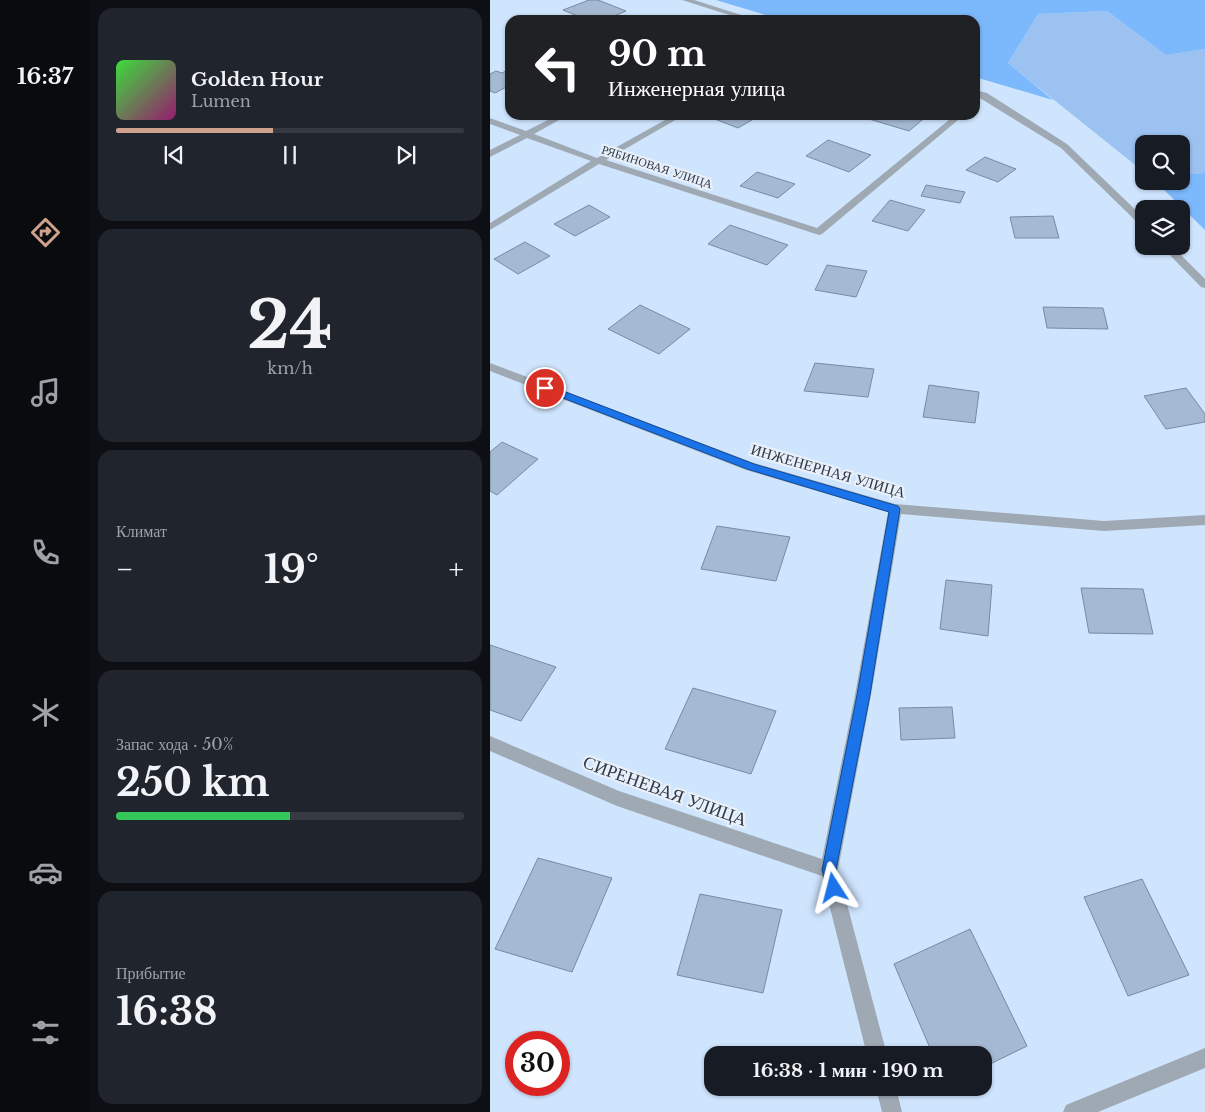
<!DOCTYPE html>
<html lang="ru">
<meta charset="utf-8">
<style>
body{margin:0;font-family:"Libre Baskerville",serif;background:#20242c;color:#f1f3f6;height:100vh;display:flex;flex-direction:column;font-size:19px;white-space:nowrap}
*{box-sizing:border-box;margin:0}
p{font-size:16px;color:#9ea1a6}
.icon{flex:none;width:28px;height:28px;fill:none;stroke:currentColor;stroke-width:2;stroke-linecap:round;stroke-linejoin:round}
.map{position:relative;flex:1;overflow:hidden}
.panel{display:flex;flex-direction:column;gap:8px;padding:8px;background:#0d0f14;width:400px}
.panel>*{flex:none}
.hud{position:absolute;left:15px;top:15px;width:475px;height:105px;border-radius:15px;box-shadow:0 1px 4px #0004;background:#202124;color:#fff;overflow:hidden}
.buttons{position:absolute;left:645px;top:135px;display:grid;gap:10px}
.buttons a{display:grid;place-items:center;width:55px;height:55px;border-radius:10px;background:#171b24;box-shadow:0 1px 4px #0004;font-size:25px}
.speed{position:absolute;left:15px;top:1031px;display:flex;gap:10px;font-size:25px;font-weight:700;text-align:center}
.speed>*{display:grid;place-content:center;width:65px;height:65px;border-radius:50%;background:#171b24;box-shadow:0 1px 4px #0004;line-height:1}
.speed .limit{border:8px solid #d22;background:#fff;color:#111}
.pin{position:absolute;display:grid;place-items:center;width:42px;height:42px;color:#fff;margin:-21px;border:2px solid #fff;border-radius:50%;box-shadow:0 1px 5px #0007}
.me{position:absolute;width:55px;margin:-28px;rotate:351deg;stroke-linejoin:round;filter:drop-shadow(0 0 4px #0008)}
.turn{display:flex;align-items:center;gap:18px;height:105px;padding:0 20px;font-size:22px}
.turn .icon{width:65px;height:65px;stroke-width:2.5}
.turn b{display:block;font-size:35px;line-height:42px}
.big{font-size:38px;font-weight:700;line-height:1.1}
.panel .tile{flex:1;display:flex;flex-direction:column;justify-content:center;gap:8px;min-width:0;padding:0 18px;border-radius:15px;background:#20242c}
.panel .dial{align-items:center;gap:0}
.dial b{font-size:65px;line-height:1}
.song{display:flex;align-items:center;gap:15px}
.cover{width:60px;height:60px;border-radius:8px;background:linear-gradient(135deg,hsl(120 70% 55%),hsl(320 70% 35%))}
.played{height:5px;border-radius:2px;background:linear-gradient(90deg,#cea28c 45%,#363941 45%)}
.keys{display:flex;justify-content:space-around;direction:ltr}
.heat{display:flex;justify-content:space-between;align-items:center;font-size:28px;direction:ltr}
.charge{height:8px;border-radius:4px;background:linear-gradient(90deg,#34c759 50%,#363941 0)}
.trip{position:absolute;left:214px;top:1046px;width:288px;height:50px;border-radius:15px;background:#171b24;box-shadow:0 1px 4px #0004;font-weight:700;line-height:50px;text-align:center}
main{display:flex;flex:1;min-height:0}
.tabs{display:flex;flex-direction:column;width:90px;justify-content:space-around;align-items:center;background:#090b0e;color:#9ea1a6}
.tabs .icon{width:35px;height:35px}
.tabs .on{color:#cea28c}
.tabs b{font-size:22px;color:#f1f3f6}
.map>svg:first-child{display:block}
</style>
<main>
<nav class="tabs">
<b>16:37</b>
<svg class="icon on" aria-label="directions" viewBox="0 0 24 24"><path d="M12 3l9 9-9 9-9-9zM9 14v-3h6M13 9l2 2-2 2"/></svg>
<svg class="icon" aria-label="music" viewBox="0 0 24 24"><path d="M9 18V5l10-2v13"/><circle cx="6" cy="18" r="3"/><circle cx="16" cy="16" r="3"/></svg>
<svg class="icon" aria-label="phone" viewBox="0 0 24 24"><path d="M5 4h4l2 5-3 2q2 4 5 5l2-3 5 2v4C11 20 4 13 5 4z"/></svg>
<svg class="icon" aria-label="climate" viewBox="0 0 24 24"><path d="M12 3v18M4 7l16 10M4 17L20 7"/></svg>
<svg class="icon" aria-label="car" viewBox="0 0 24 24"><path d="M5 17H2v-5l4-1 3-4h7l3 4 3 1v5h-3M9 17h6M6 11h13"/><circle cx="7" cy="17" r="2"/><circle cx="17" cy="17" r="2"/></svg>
<svg class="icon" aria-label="filters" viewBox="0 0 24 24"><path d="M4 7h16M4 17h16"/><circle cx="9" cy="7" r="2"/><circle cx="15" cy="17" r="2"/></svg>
</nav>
<section class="panel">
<div class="tile">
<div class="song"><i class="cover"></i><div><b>Golden Hour</b><p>Lumen</p></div></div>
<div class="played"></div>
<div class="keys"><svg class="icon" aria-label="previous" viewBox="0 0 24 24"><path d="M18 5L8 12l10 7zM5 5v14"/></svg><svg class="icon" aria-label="pause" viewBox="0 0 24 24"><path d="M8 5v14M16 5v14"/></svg><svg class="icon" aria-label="next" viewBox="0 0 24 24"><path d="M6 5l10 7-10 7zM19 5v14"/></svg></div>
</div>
<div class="tile dial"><b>24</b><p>km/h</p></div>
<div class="tile"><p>Климат</p>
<div class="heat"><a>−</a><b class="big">19°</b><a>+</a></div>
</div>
<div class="tile"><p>Запас хода · 50%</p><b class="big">250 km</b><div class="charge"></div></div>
<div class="tile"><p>Прибытие</p><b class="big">16:38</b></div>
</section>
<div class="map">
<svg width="715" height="1112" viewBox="0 0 715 1112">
<rect width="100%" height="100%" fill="#cfe5fe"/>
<path fill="#9bc2f0" d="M617 11 676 55 715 49V173L691 175V144H654V172L518 63 548 14Z"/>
<path fill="#7cb8fc" d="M226 0H715V49L676 55 617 11 548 14 518 63 563 100 485 77V20H292Z
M715 173V230L665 181H691V175Z"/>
<path fill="#a5b9d2" stroke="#778ba2" d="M99 0H108L136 11 115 20H97L73 10Z
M20 69V85L5 93 0 91V74L6 71 12 73Z
M227 115H262L267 117 248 128 222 118Z
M384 115H438L419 131 379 119Z
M338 140 381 155 359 172 316 156Z
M495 157 526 169 508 182 476 170Z
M267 172 305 184 288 198 250 186Z
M436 185 475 192 470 203 431 196Z
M400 200 435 210 418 231 382 221Z
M99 205 120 217 85 236 64 224Z
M563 216 569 238H525L520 217Z
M240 225 298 245 277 265 218 244Z
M35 242 60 256 28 274 4 259Z
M337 265 377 271 366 297 325 290Z
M150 305 200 329 169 354 118 329Z
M553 307 613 308 618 329 557 328Z
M325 363 384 369 378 397 314 391Z
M439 385 489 392 485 423 433 417Z
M696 388 715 414V422L676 429 654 396Z
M12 442 48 459 7 495 0 491V452Z
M227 526 300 537 286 581 211 569Z
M456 580 502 585 498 636 450 629Z
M591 588 653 589 663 634 599 633Z
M0 645 66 667 31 721 0 710Z
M203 688 286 711 261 774 175 749Z
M462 707 465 738 411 740 409 708Z
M48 858 122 878 82 972 5 949Z
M652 879 699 975 638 996 594 897Z
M210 894 292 910 273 993 187 975Z
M480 929 537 1046 492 1068V1055H443L404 964Z"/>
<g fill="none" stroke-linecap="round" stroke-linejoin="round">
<path fill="#9fa9b4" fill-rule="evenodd" d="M192 0H204L267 20H255Z
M485 90 497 93 577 144 654 218V227L651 226 571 148 485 95Z
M68 115H78L44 134 107 158 184 115H194L116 160 327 228 465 115H474L332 234 329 235 109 164 0 230V223L101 161 37 138 0 157V150L30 135 0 124V118L36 131Z
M671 246H682L715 279V288L711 287Z
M0 363 264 463 405 504 614 521 715 515V525L614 531 411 514 381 695 348 870 397 1055H377L332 876 127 806 0 751V736L129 791 332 859 365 695 398 512 256 470 0 371Z
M715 1048V1068L608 1112H573L576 1105Z
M386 1088H406L412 1112H392Z"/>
</g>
<path fill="#1a73e8" stroke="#114b97" d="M55 384 264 464 408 506 410 509 380 695 346 870 351 888 349 894 344 896 339 894 332 870 367 695 399 512 257 469 52 390 50 388Z"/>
<g text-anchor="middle" stroke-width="4.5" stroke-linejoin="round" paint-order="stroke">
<g font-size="12" fill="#313943" stroke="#e8f0fb">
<text transform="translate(167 167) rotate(18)" y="4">РЯБИНОВАЯ УЛИЦА</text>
</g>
<g font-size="15" fill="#313943" stroke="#e8f0fb">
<text transform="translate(338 471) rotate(16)" y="5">ИНЖЕНЕРНАЯ УЛИЦА</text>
</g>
<g font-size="18" fill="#313943" stroke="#e8f0fb">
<text transform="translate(175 791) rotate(20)" y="6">СИРЕНЕВАЯ УЛИЦА</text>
</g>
</g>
</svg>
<div class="buttons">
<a><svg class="icon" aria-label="search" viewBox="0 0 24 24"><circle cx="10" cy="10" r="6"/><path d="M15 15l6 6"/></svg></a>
<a><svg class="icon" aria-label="layers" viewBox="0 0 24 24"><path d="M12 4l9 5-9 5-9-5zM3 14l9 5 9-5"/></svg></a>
</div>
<div class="speed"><div class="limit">30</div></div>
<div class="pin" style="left:55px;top:388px;background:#d93025"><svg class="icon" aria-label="arrive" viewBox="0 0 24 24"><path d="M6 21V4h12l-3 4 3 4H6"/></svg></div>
<svg class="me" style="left:344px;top:888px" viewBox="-20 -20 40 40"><path d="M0-17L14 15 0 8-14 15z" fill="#1a73e8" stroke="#fff" stroke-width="4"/></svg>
<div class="trip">16:38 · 1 мин · 190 m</div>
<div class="hud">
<div class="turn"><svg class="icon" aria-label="left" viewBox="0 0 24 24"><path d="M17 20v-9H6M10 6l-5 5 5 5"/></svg><div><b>90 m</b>Инженерная улица</div></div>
</div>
</div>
</main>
